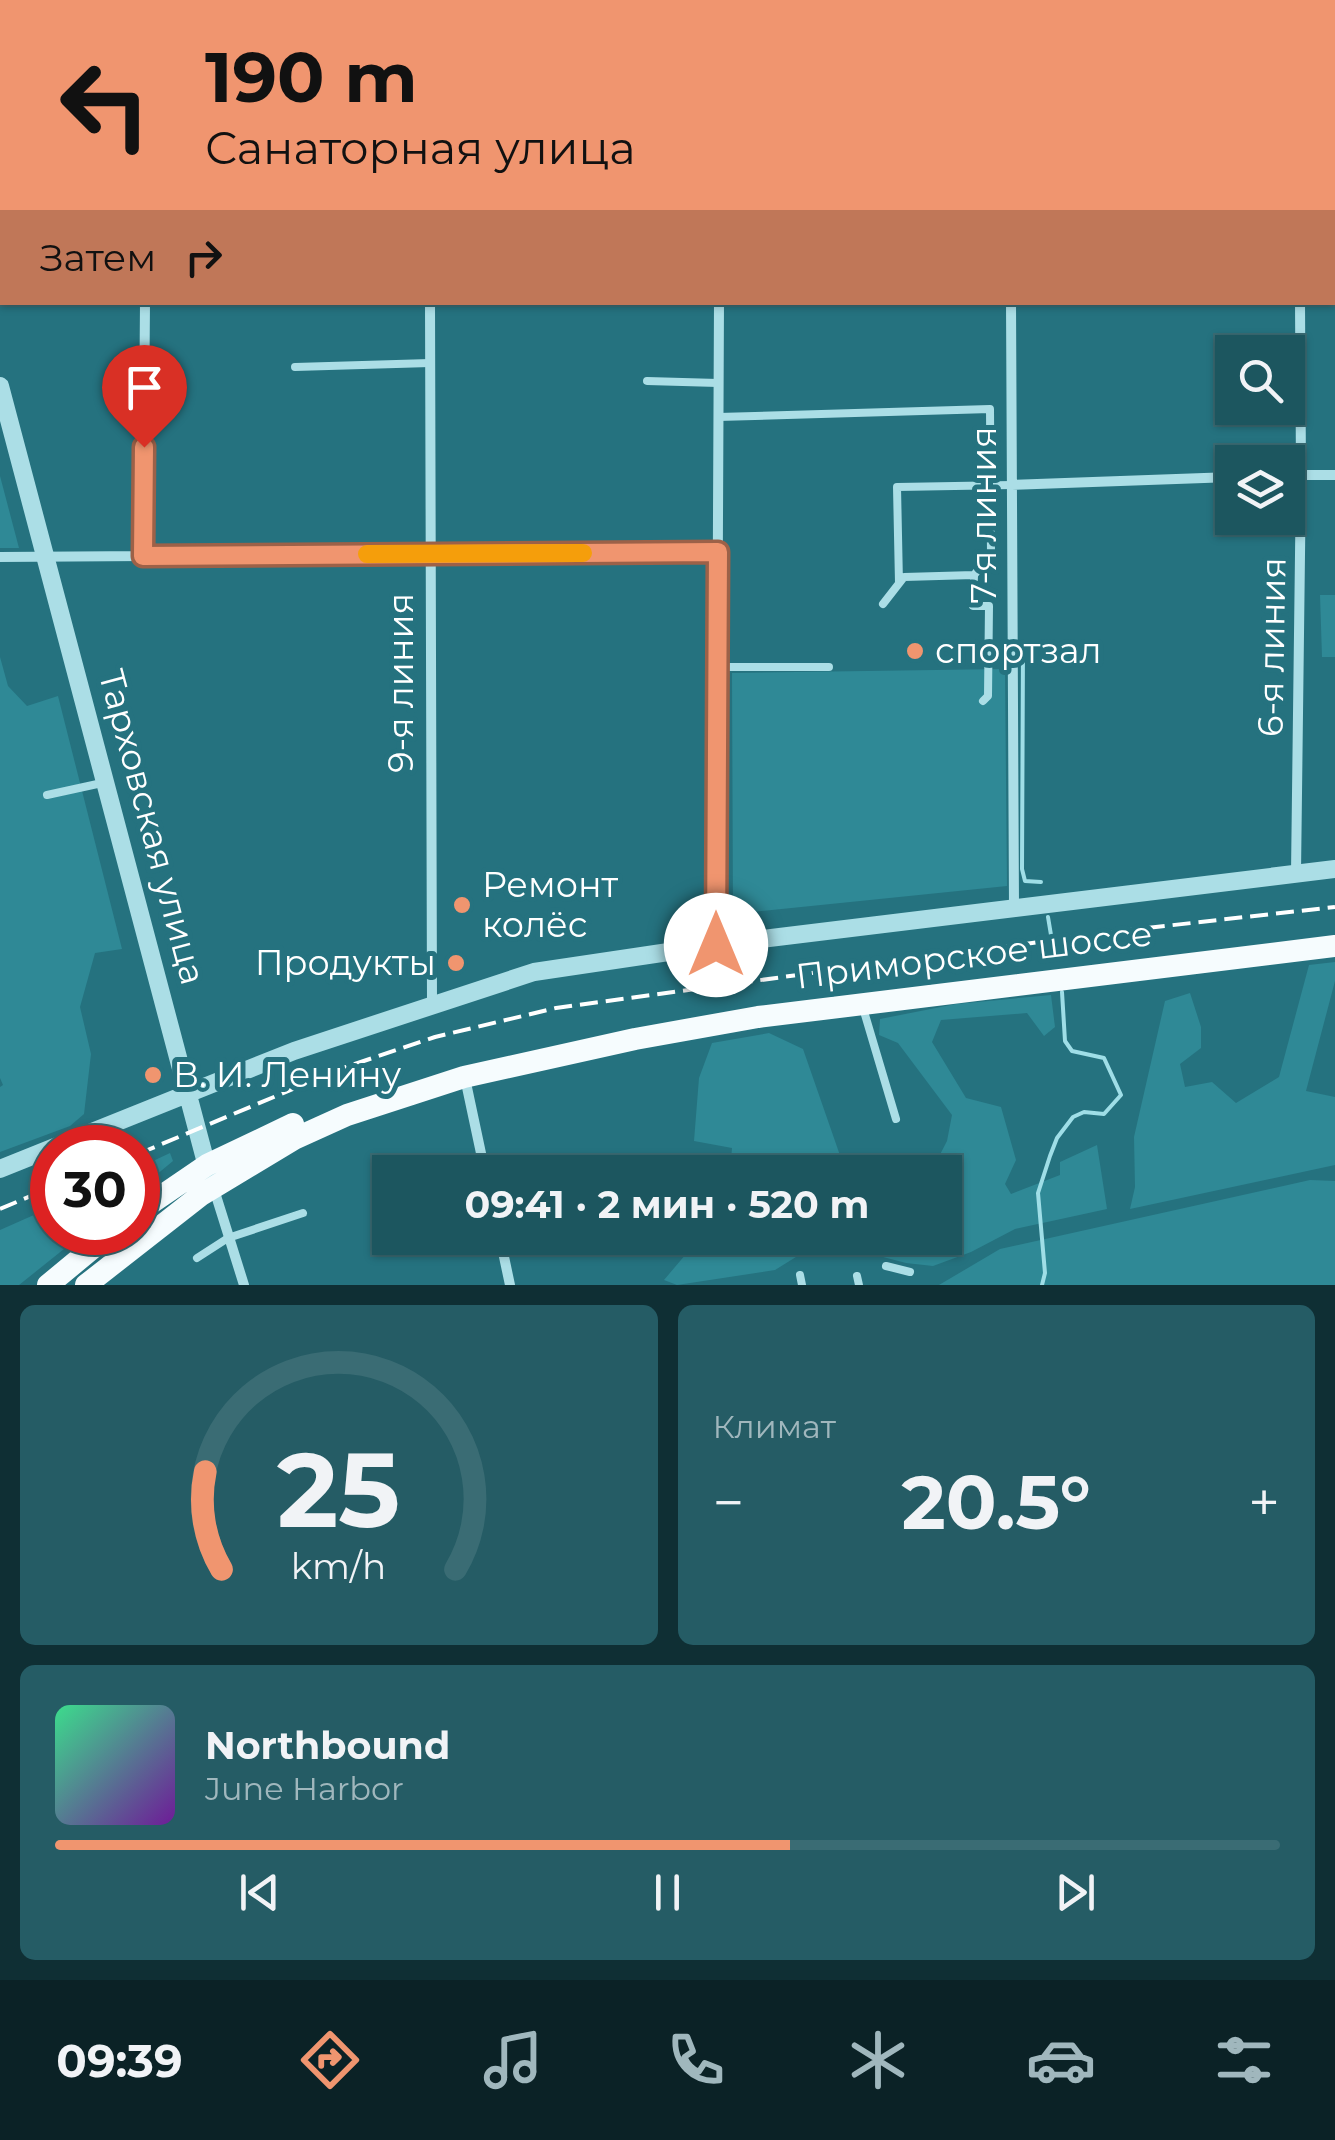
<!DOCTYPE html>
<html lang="ru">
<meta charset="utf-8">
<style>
body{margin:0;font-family:Montserrat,sans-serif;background:#255c65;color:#f1f3f6;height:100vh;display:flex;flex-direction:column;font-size:38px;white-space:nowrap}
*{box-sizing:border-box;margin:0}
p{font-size:32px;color:#a0b7bd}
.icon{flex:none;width:55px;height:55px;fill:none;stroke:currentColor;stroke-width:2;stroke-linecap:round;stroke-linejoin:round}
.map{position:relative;height:1285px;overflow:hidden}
.drawer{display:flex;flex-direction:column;gap:20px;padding:20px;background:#0f2f34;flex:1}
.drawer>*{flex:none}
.banner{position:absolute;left:0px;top:0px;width:1335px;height:305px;box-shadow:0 2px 8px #0004,0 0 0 2px #3a6c74;background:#f0956f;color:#111;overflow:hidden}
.fabs{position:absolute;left:1215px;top:335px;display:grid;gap:20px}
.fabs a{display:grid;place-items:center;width:90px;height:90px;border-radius:0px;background:#1c565f;box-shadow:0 2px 8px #0004,0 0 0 2px #3a6c74;font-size:50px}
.speed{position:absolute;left:30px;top:1125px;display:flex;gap:20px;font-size:50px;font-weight:700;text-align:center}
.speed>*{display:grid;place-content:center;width:130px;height:130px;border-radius:50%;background:#1c565f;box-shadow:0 2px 8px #0004,0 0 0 2px #3a6c74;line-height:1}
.speed .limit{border:15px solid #d22;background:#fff;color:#111}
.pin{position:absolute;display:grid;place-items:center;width:85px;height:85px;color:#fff;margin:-102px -42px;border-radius:50% 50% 50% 0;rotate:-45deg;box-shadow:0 0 10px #0007}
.pin .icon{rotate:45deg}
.me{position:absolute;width:110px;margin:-55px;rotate:0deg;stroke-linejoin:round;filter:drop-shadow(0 0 8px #0008)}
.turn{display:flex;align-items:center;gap:35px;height:210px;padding:0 40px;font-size:45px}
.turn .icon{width:130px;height:130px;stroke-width:2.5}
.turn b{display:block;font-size:70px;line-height:85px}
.then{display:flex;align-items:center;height:95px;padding:0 40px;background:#0003;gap:20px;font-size:38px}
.big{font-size:75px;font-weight:700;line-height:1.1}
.drawer .card{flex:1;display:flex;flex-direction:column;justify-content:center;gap:15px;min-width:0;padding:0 35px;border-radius:15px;background:#255c65}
.drawer .dial{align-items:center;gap:0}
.dial svg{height:260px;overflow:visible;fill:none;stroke:#3a6c74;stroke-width:7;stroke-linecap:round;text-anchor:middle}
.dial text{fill:#f1f3f6;stroke:none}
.song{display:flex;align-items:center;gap:30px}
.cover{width:120px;height:120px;border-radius:15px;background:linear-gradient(135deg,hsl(150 70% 55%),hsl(280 70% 35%))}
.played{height:10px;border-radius:5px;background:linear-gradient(90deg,#f0956f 60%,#3a6c74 60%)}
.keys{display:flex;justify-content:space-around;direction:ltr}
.heat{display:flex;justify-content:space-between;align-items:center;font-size:55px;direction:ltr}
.drawer .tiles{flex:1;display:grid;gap:20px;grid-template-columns:1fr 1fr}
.card:last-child{grid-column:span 2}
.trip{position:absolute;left:372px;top:1155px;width:590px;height:100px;border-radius:0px;background:#1c565f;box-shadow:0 2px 8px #0004,0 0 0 2px #3a6c74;font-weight:700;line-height:100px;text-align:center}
.tabs{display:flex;height:160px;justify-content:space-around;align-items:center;background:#0b2226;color:#a0b7bd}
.tabs .icon{width:70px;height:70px}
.tabs .active{color:#f0956f}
.tabs b{font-size:45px;color:#f1f3f6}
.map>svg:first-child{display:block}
</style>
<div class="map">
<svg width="1335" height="1285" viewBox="0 0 1335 1285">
<rect width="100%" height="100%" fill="#25727f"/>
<path fill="#2f8996" d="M197 0H1335V77L1332 2Z
M0 476 19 548H0Z
M1320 595H1335V657H1322Z
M0 657 8 686 27 706 58 696 122 949 95 953 80 1007 91 1054 84 1114 70 1126 0 1152V1087L3 1085 0 1078Z
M1005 669 1007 886 733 914 732 673Z
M1335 962V981L1306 1091 1335 1097V1165L1130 1209 1135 1187 1134 1137 1165 1001 1190 993 1201 1027V1048L1180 1064 1185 1087 1212 1082 1236 1103 1279 1077 1309 965Z
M1051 995 1055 1027 1044 1036 1027 1013 941 1020 932 1042 966 1098 1001 1107 1016 1160 1005 1184 1011 1194 1060 1175V1162L1097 1145 1107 1209 1015 1229 971 1252 933 1266 906 1263 841 1246 804 1252 775 1270 677 1285 664 1280 686 1254 689 1238H945V1172H931L947 1141 952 1115 898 1043 879 1035 880 1019 956 1004Z
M769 1033 803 1049 843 1164 885 1158 887 1172H730L732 1148 694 1141 699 1078 712 1043Z
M170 1153 173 1161 138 1190V1168Z
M1310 1180 1335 1181V1285H939L1000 1249Z
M52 1207V1232L84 1233 19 1285H0V1230Z"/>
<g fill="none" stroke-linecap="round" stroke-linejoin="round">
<path stroke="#9fdee7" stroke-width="4" d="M1332 70H1335
M0 175H2
M1023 645 1022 869 1025 881 1041 882
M1048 917 1051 935
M1042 1285 1045 1273 1038 1193 1050 1156 1057 1138 1073 1117 1084 1112 1104 1114 1121 1095 1104 1058 1072 1051 1065 1041 1062 992"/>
<path stroke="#abdee6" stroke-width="8" d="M295 367 430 363
M647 381 718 383
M718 417 990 409 991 554 974 575
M899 583 897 487 1012 485
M883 604 904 577 974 575 973 606H989L988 696 983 701
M717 667H829
M47 795 102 783
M863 1008 896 1119
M197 1258 228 1238 303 1213
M886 1266 910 1272
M800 1275 802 1285
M857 1276 859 1285"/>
<path stroke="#abdee6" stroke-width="10" d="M195 0V2
M417 0V2
M567 0 568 2
M725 0 726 2
M842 0 843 2
M993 0 994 2
M1147 0V2
M1299 0V2
M41 2 42 0
M1332 87H1335
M0 184H2
M1332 205H1335
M430 302 432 1003
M1011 302 1014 907
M1288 475H1335
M1012 485 1232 477
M143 556 145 302
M0 557 718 552
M1296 873 1301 475 1300 302
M716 945 719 302
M465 1078 485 1172
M213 1186 244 1285
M500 1238 510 1285"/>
<path stroke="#abdee6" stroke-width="18" d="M0 386 210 1178
M0 1169 294 1051 534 972 729 943 1335 869"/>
<path stroke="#f6fcfe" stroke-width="22" d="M138 1212 207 1165 293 1124
M48 1285 112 1232
M86 1285 201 1195 294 1139 347 1115 464 1077 635 1039 758 1017 1335 946"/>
<path stroke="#fff" stroke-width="4" stroke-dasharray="18 8" stroke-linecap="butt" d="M138 1154 343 1068 435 1037 556 1008 1120 931 1335 907
M0 1209 52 1187"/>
</g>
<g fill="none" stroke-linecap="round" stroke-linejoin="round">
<defs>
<path id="route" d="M144 447 143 556 718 552 716 945"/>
</defs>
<use href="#route" stroke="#9c6148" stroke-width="25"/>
<use href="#route" stroke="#f0956f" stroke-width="18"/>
<path stroke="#f59e0b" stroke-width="18" d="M367 554 583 553"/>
</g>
<g fill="#f0956f" stroke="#25727f" stroke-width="4">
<circle cx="915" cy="651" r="10"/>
<circle cx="462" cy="905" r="10"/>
<circle cx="456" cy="963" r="10"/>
<circle cx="153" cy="1075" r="10"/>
</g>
<g text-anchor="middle" stroke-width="10" stroke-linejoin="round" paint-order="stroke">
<g font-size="35" fill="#fff" stroke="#25727f">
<text transform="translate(984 515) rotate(-90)" y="12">7-я линия</text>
<text transform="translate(1272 647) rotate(-89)" y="12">6-я линия</text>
<text transform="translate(401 683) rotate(-90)" y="12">9-я линия</text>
<text transform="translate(152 827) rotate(75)" y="12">Тарховская улица</text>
<text transform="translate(974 955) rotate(-7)" y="12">Приморское шоссе</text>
</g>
<g font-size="35" fill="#fff" stroke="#25727f" text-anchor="start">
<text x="935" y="663">спортзал</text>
<text x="482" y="897">Ремонт<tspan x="482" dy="40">колёс</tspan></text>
<text x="436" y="975" text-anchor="end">Продукты</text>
<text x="173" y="1087">В. И. Ленину</text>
</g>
</g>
</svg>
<div class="fabs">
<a><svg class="icon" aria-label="search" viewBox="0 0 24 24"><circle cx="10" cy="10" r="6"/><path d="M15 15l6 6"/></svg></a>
<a><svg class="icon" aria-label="layers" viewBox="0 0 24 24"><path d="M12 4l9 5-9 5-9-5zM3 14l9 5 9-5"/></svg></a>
</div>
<div class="speed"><div class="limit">30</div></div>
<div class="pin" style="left:144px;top:447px;background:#d93025"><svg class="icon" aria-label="arrive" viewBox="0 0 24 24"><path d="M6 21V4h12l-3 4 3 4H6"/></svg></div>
<svg class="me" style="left:716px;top:945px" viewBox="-20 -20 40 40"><circle r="19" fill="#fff"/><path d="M0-13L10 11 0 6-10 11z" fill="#f0956f"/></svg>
<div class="trip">09:41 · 2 мин · 520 m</div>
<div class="banner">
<div class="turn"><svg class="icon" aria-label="left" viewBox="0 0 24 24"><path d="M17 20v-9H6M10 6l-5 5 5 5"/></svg><div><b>190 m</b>Санаторная улица</div></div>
<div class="then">Затем<svg class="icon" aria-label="right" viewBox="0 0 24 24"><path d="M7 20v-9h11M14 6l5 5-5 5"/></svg></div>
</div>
</div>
<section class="drawer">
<div class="tiles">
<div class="card dial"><svg viewBox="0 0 100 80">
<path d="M14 69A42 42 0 1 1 86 69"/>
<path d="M14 69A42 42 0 0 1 9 39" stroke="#f0956f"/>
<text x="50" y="56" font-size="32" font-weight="700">25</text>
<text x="50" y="72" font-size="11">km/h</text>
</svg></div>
<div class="card"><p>Климат</p>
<div class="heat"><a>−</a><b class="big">20.5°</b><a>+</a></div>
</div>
<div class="card">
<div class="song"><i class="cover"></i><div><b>Northbound</b><p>June Harbor</p></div></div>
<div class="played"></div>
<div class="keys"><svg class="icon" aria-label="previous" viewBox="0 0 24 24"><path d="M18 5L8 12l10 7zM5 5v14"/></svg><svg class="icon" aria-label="pause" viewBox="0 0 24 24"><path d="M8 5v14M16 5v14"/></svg><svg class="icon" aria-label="next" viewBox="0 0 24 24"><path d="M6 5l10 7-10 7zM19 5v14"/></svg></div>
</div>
</div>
</section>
<nav class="tabs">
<b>09:39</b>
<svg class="icon active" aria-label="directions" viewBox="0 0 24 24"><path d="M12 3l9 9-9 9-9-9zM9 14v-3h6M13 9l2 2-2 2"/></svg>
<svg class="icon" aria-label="music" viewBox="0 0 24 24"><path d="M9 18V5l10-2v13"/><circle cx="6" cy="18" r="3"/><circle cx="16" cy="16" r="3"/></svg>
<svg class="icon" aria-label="phone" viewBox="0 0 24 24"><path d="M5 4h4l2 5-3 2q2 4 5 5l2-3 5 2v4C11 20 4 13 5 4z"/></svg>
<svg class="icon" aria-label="climate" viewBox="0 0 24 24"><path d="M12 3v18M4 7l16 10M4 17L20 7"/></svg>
<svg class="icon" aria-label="car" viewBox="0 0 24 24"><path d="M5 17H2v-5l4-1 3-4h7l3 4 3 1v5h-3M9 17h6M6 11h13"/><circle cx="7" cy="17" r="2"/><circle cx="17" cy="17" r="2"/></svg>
<svg class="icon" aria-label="filters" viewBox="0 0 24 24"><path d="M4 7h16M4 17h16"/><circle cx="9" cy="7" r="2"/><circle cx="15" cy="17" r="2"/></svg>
</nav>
